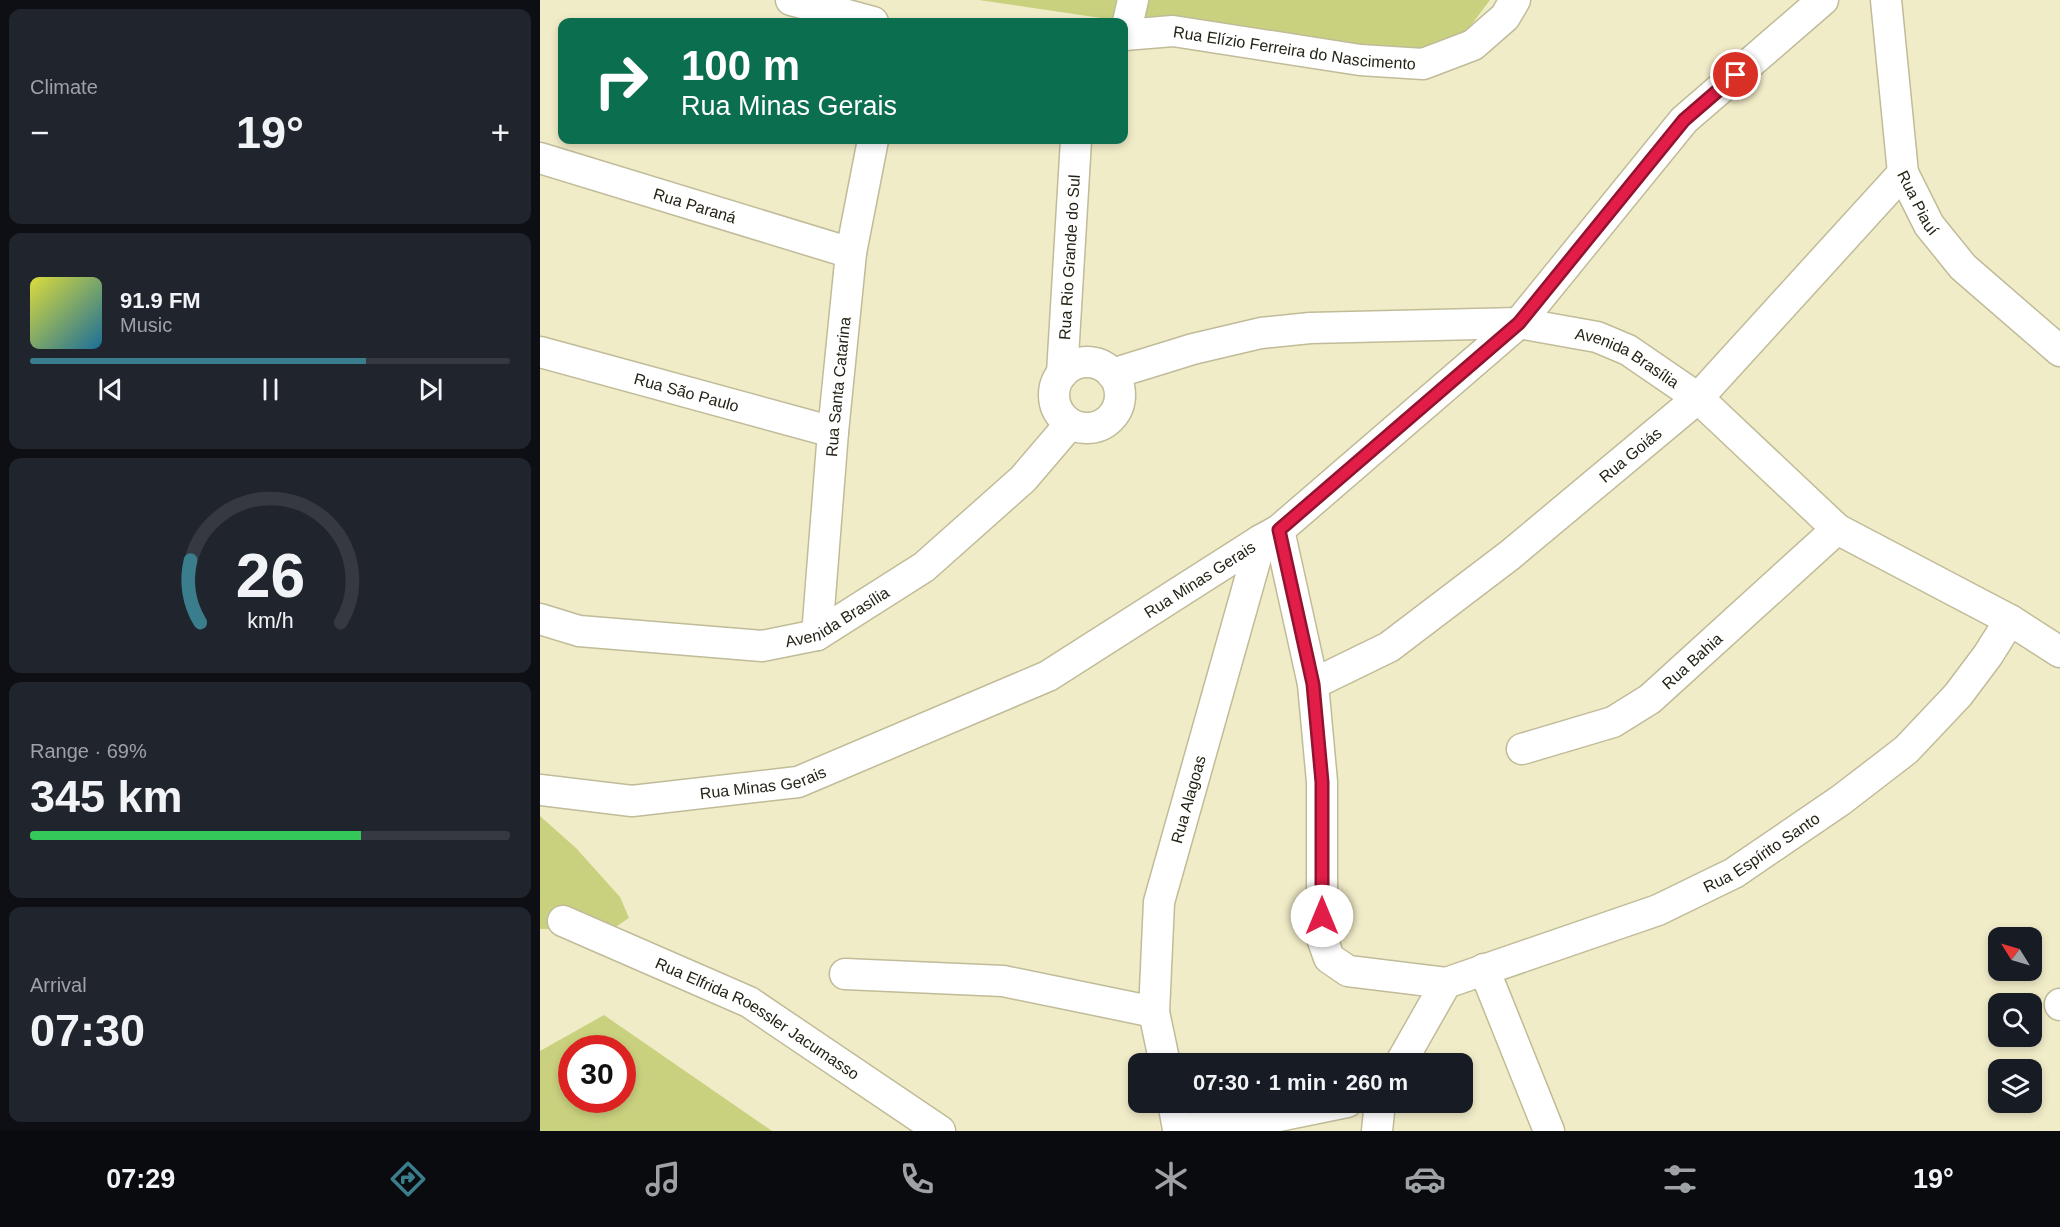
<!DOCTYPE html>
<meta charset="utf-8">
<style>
body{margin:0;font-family:Arial,sans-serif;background:#20242c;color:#f1f3f6;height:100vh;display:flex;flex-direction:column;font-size:22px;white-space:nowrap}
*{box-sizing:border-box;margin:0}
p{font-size:20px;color:#9ea1a6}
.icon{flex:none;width:33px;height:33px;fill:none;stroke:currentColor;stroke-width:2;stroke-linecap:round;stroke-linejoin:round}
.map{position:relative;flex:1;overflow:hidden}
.details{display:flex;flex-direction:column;gap:9px;padding:9px;background:#0d0f14;width:540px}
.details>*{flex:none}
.hud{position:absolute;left:18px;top:18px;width:570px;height:126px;border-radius:12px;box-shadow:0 3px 9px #0003;background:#0b6e4f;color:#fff;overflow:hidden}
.needle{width:39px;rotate:307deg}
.buttons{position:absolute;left:1448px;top:927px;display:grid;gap:12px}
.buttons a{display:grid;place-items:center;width:54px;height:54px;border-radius:12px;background:#171b24;box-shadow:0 3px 9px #0003;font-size:30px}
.speed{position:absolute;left:18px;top:1035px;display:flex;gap:12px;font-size:30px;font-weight:700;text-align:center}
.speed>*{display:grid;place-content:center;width:78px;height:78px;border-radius:50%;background:#171b24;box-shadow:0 3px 9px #0003;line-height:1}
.speed .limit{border:9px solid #d22;background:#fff;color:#111}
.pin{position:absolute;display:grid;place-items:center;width:51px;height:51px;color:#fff;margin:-26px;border:3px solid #fff;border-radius:50%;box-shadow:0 2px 6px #0007}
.me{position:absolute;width:66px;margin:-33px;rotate:0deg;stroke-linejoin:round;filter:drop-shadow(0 0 4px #0008)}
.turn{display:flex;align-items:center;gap:21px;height:126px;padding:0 24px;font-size:27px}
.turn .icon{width:78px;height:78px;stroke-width:2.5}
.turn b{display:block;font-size:42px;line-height:51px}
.big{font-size:45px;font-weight:700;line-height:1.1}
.details .widget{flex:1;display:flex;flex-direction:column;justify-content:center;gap:9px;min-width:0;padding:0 21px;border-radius:12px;background:#20242c}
.details .dial{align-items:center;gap:0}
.dial svg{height:156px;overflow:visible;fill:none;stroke:#363941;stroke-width:7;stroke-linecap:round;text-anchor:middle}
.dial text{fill:#f1f3f6;stroke:none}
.song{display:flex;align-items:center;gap:18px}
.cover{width:72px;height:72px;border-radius:9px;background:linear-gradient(135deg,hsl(60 70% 55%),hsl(200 70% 35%))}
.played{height:6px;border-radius:3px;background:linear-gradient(90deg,#3a7d8d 70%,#363941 70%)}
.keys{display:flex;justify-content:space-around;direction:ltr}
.heat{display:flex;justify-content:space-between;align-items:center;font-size:33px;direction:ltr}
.charge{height:9px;border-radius:4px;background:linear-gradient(90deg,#34c759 69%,#363941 0)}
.trip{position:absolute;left:588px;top:1053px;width:345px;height:60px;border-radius:12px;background:#171b24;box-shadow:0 3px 9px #0003;font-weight:700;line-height:60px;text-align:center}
.tab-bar{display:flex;height:96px;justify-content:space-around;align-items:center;background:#090b0e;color:#9ea1a6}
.tab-bar .icon{width:42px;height:42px}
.tab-bar .on{color:#3a7d8d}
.tab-bar b{font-size:27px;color:#f1f3f6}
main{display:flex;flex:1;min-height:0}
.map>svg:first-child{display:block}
</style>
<main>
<section class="details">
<div class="widget"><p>Climate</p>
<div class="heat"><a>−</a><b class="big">19°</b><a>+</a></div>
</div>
<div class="widget">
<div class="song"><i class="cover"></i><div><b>91.9 FM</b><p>Music</p></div></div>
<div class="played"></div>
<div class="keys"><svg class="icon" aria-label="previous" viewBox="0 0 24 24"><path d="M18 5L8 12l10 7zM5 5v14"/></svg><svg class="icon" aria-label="pause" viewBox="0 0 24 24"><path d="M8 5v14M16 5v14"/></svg><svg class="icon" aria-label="next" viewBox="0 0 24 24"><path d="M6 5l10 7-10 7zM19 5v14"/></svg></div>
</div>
<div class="widget dial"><svg viewBox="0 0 100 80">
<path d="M14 69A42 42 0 1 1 86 69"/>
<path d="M14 69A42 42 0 0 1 9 37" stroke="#3a7d8d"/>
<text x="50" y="56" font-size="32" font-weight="700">26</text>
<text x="50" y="72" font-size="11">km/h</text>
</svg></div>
<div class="widget"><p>Range · 69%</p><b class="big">345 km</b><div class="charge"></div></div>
<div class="widget"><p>Arrival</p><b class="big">07:30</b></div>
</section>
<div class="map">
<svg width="1520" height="1131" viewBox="0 0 1520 1131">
<rect width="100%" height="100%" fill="#f1ecc8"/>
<path fill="#cad17e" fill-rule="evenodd" d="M439 0H950L926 32 893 49 819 53 670 34Z
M0 816 36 848 80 897 89 918 71 930 0 929Z
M64 1015 232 1131H0V1051ZM32 1048H82V1100H32Z"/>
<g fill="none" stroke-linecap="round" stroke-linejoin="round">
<defs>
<g id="street">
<path d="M251 0 333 22"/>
<path id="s1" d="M1346 0 1363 173 1389 225 1423 267 1520 351"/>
<path id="s2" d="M584 35 633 31 820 60 883 64 933 45 965 17 975 0"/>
<path d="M585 35 593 0"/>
<path id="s3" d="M0 158 311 253"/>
<path id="s4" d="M0 352 293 432"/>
<circle cx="547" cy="395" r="33"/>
<path id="s5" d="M522 374 536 140"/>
<path id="s6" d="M572 374 653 349 721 333 770 328 979 323 1057 337 1088 350 1158 398 1297 529 1470 620 1520 652"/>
<path d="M739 530 773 684 782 782V938L789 958 808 971 906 983"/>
<path id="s7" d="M0 619 39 631 222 646 277 635 384 567 483 479 530 424"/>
<path id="s8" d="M277 635 293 432 311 253 333 140"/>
<path id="s9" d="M773 684 849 647 970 555 1158 398 1363 173"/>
<path id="s10" d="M982 749 1073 722 1110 699 1297 529"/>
<path id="s11" d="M0 790 92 801 258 782 508 676 721 540 739 530 979 323 1144 120 1283 0"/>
<path id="s12" d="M23 921 209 1002 400 1131"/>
<path d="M944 969 1009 1131"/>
<path d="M305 974 463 981 614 1012"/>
<path d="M1520 1004V1005"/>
<path id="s13" d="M625 1064 614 1012 619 902 721 540"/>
<path id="s14" d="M860 1064 906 983 1118 910 1194 873 1301 800 1366 750 1418 695 1448 655 1470 620"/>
<path d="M633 1102 638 1129 690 1126 807 1102"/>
<path d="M837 1131 840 1102"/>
</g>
</defs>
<use href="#street" stroke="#c0bb98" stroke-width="33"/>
<use href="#street" stroke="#fff" stroke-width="30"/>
</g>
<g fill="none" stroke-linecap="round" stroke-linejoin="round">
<defs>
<path id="route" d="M782 916V782L773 684 739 530 979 323 1144 120 1196 75"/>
</defs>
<use href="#route" stroke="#92132f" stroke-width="15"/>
<use href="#route" stroke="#e11d48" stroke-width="10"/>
</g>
<g text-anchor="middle" stroke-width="4.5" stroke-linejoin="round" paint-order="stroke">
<g font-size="16" fill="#252316" stroke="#fff">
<text dy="6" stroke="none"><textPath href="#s2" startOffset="172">Rua Elízio Ferreira do Nascimento</textPath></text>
<text dy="6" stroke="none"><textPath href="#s1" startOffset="207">Rua Piauí</textPath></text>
<text dy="6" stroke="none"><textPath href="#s3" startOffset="162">Rua Paraná</textPath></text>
<text dy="6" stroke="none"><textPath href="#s5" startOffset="117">Rua Rio Grande do Sul</textPath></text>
<text dy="6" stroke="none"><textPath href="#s6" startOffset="528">Avenida Brasília</textPath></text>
<text dy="6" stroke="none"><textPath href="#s8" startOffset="249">Rua Santa Catarina</textPath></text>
<text dy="6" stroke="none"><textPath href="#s4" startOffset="152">Rua São Paulo</textPath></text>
<text dy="6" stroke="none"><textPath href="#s9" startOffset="393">Rua Goiás</textPath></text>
<text dy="6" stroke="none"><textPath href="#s11" startOffset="711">Rua Minas Gerais</textPath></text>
<text dy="6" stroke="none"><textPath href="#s7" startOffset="306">Avenida Brasília</textPath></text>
<text dy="6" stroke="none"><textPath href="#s10" startOffset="195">Rua Bahia</textPath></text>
<text dy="6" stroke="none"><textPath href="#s11" startOffset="225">Rua Minas Gerais</textPath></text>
<text dy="6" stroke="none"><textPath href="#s13" startOffset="270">Rua Alagoas</textPath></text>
<text dy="6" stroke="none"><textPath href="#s14" startOffset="436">Rua Espírito Santo</textPath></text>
<text dy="6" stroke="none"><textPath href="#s12" startOffset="218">Rua Elfrida Roessler Jacumasso</textPath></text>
</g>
</g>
</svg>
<div class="buttons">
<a><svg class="needle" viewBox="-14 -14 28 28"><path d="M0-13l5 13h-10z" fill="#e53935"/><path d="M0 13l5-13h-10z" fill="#9ea1a6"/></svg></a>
<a><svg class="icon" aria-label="search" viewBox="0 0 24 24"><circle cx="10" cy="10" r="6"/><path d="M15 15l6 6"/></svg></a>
<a><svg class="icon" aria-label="layers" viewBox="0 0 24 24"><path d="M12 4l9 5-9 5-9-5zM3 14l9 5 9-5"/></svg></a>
</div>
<div class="speed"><div class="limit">30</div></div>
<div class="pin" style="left:1196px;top:75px;background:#d93025"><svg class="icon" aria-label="arrive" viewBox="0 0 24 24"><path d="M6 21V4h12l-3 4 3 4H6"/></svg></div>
<svg class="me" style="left:782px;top:916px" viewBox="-20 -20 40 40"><circle r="19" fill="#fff"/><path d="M0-13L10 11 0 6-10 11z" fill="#e11d48"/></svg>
<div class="trip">07:30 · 1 min · 260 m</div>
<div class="hud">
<div class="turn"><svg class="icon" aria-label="right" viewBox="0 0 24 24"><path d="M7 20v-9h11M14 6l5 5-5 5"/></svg><div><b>100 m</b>Rua Minas Gerais</div></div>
</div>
</div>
</main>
<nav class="tab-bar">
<b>07:29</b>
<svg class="icon on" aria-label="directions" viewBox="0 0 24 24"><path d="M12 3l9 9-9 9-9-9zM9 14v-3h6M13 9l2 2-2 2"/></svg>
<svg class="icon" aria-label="music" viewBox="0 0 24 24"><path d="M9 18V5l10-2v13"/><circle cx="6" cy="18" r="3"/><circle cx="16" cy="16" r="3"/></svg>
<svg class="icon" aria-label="phone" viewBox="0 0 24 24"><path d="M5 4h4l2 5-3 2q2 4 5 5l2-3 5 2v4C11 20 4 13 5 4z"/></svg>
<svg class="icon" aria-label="climate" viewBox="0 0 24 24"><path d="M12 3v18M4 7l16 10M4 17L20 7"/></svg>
<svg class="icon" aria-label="car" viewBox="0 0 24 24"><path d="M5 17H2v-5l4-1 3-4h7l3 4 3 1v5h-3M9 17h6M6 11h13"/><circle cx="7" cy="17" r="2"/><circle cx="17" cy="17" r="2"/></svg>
<svg class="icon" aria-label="filters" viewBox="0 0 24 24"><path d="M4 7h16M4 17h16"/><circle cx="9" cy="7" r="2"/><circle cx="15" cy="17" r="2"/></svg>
<b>19°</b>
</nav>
